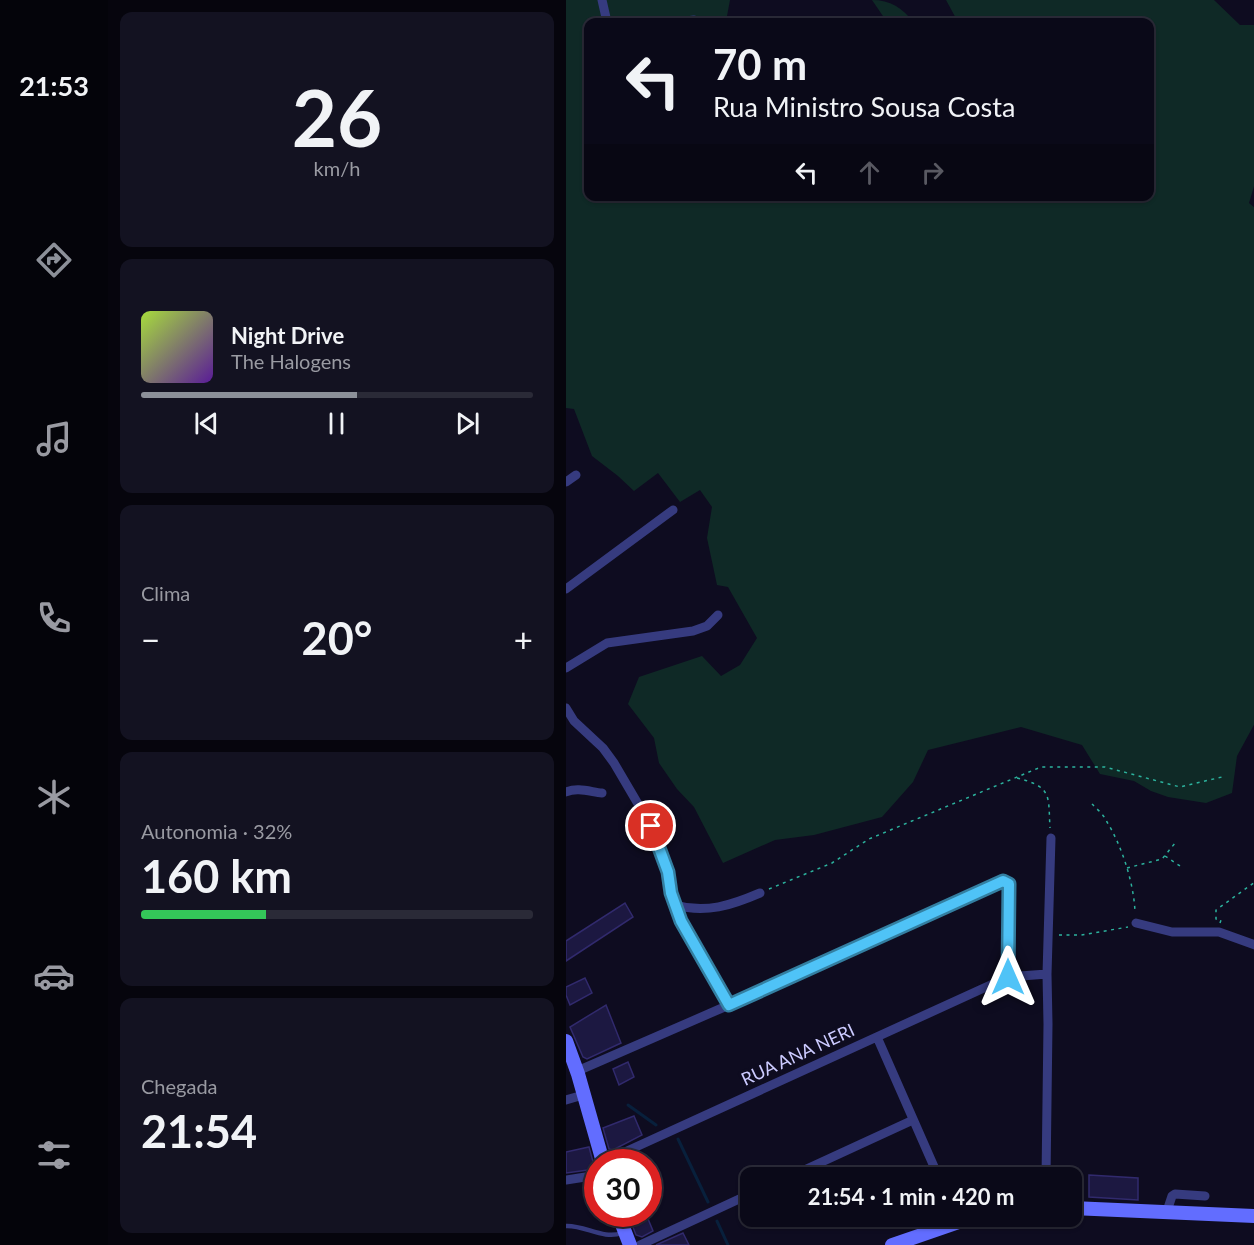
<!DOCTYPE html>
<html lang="pt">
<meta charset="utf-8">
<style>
body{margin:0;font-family:Lato,sans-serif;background:#131221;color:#f1f3f6;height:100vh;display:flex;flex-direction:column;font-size:22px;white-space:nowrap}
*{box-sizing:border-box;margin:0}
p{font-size:20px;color:#999aa2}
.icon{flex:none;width:33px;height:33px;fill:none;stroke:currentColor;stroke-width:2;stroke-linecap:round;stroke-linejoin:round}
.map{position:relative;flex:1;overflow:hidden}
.side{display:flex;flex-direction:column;gap:12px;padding:12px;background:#06050d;width:458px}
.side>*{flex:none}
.banner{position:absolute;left:18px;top:18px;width:570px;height:183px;border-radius:12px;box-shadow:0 2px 4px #0004,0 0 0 2px #2a2a37;background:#0a0918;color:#f1f3f6;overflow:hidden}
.speed{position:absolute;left:18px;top:1149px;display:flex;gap:12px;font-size:30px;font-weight:700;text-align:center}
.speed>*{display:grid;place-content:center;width:78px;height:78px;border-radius:50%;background:#0a0918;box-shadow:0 2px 4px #0004,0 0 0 2px #2a2a37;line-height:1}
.speed .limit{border:9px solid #d22;background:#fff;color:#111}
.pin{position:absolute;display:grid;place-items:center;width:51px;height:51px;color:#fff;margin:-26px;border:3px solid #fff;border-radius:50%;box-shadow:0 2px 6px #0007}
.me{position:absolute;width:66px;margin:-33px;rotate:0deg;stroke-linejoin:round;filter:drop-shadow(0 0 4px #0008)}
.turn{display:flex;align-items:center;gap:21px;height:126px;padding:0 30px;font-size:27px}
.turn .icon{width:78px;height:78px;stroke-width:2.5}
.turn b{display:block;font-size:42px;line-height:51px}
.lanes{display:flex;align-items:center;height:57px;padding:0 30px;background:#0003;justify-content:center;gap:30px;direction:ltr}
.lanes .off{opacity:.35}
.big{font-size:45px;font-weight:700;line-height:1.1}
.side .tile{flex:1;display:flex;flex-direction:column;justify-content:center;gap:9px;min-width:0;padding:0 21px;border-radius:12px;background:#131221}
.side .dial{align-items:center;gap:0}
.dial b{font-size:78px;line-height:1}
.song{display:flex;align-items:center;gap:18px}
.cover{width:72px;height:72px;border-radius:9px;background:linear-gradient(135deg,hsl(80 70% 55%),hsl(270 70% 35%))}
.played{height:6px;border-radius:3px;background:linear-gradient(90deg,#8c9099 55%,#2a2a37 55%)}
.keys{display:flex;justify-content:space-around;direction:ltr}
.heat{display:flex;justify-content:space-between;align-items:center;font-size:33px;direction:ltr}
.charge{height:9px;border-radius:4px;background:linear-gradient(90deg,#34c759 32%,#2a2a37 0)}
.trip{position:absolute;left:174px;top:1167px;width:342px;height:60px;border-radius:12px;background:#0a0918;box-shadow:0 2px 4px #0004,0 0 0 2px #2a2a37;font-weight:700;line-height:60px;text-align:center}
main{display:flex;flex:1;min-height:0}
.menu{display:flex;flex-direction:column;width:108px;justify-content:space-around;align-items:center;background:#04040a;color:#999aa2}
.menu .icon{width:42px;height:42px}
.menu .on{color:#8c9099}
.menu b{font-size:27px;color:#f1f3f6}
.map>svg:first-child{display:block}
</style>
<main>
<nav class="menu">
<b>21:53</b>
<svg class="icon on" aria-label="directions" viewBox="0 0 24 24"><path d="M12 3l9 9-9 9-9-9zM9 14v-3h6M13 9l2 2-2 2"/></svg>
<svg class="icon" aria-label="music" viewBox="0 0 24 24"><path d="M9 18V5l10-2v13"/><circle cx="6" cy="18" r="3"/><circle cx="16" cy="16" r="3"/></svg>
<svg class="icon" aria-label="phone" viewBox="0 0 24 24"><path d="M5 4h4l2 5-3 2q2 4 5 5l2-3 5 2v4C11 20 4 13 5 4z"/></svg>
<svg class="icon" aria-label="climate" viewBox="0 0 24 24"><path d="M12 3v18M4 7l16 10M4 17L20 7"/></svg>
<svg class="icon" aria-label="car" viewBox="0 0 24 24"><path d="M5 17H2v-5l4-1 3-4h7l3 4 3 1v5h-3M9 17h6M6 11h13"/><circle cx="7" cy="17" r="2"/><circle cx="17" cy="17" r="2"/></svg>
<svg class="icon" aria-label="filters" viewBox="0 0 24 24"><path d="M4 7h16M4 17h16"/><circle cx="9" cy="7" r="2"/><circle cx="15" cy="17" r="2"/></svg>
</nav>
<section class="side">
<div class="tile dial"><b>26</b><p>km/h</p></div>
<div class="tile">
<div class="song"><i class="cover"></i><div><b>Night Drive</b><p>The Halogens</p></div></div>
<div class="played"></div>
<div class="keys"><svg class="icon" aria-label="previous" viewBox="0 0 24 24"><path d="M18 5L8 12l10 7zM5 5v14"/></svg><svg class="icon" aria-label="pause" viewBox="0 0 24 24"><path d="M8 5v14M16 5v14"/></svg><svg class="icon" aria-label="next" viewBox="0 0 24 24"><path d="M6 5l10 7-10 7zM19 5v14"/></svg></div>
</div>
<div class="tile"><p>Clima</p>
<div class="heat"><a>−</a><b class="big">20°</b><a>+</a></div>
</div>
<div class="tile"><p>Autonomia · 32%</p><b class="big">160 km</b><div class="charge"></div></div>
<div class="tile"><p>Chegada</p><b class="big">21:54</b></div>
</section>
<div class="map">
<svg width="689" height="1245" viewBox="0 0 689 1245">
<rect width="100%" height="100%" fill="#0e0c20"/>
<path fill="#0f2926" d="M0 0H164L161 16 173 22H22V196H584V22H392L380 0H648L674 25H688L689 183 683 203 689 208V723L671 756 666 793 640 803 602 797 585 791 568 781 534 774 516 745 455 727 362 750 347 782 316 817 248 835 209 840 157 863 128 807 111 789 93 763 88 738 62 704 73 677 136 656 155 676 174 665 191 638 162 587 151 585 141 538 146 507 134 490 114 502 92 473 68 491 52 476 26 456 8 409 0 408Z
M306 0C324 0 337 8 347 22H321Z"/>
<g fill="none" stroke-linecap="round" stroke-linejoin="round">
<path stroke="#08203c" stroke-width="3" d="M62 1105 90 1125
M112 1139 142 1202
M151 1221 162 1245"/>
</g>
<path fill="#1c1841" stroke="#312a6d" stroke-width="1.5" d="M59 903 67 917 0 961V941Z
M19 978 26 993 4 1005 0 995V987Z
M40 1005 55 1043 21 1059 17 1057 4 1027Z
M62 1062 68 1077 53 1085 47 1069Z
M68 1116 76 1135 47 1150 43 1149 37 1128Z
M23 1147 29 1169 0 1173V1152Z
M523 1175 572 1178V1200L523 1197Z
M70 1214H80L87 1231 76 1237 70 1235 63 1217Z
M117 1233 123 1245H90Z"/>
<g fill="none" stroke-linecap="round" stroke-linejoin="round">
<path stroke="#2cb29d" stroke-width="1.5" stroke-dasharray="3 4.5" stroke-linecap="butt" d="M451 778C487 787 482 796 484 828
M526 804C531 809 538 815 541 822 556 846 568 884 569 912
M599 856 614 866
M561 868 596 859 610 842
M203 889 266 863 303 839 475 767H539L614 787 656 777
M654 923 655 920 650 919V910L689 882
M493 935H515L562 927"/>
<path stroke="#363b7f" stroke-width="4.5" d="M0 1226C19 1225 37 1240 56 1233"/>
<path stroke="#363b7f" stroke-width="9" d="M36 0 41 22
M112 22 128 20 134 22
M0 482 10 475
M0 589 107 510
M0 668 41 643 127 631 141 626 152 615
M0 708 8 721 37 748 48 763 85 826 102 872 105 893 115 921 163 1005
M0 792C11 787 25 792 36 793
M109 905C140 914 166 905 194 893
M570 923 606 932H653L689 945
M311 1037 373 1178
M12 1074 16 1069 163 1005 437 881 443 884 442 977
M0 1100 17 1095
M37 1162 442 977 481 974
M221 1178 347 1120
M480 1178 482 1024 481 974 485 838
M0 1180 32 1175
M601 1211 606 1196 609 1194 639 1196
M74 1245 184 1194"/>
<path stroke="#626dff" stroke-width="14" d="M0 1041 12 1074 37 1162
M506 1208 689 1216
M52 1214 64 1245
M326 1245 393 1222 419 1216"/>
</g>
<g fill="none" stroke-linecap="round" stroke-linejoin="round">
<defs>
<path id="route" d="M85 826 102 872 105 893 115 921 163 1005 437 881 443 884 442 977"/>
</defs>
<use href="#route" stroke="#337fa1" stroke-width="15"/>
<use href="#route" stroke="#4fc3f7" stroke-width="10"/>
</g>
<g text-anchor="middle" stroke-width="6" stroke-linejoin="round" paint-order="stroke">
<g font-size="18" fill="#cccbff" stroke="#0e0c20">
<text transform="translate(232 1055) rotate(-25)" y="6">RUA ANA NERI</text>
</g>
</g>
</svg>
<div class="speed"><div class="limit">30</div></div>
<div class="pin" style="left:85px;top:826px;background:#d93025"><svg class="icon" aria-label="arrive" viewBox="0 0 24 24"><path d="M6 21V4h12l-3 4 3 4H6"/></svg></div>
<svg class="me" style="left:442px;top:977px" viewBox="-20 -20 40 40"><path d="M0-17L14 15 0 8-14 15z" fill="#4fc3f7" stroke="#fff" stroke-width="4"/></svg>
<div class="trip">21:54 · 1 min · 420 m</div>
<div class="banner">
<div class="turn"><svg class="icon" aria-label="left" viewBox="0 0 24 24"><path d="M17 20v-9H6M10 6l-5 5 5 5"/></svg><div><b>70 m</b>Rua Ministro Sousa Costa</div></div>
<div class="lanes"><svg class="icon" aria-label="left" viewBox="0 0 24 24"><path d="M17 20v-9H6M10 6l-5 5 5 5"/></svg><svg class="icon off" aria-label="ahead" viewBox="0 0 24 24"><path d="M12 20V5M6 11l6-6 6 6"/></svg><svg class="icon off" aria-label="right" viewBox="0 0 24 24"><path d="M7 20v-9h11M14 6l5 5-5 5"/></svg></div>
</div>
</div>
</main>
